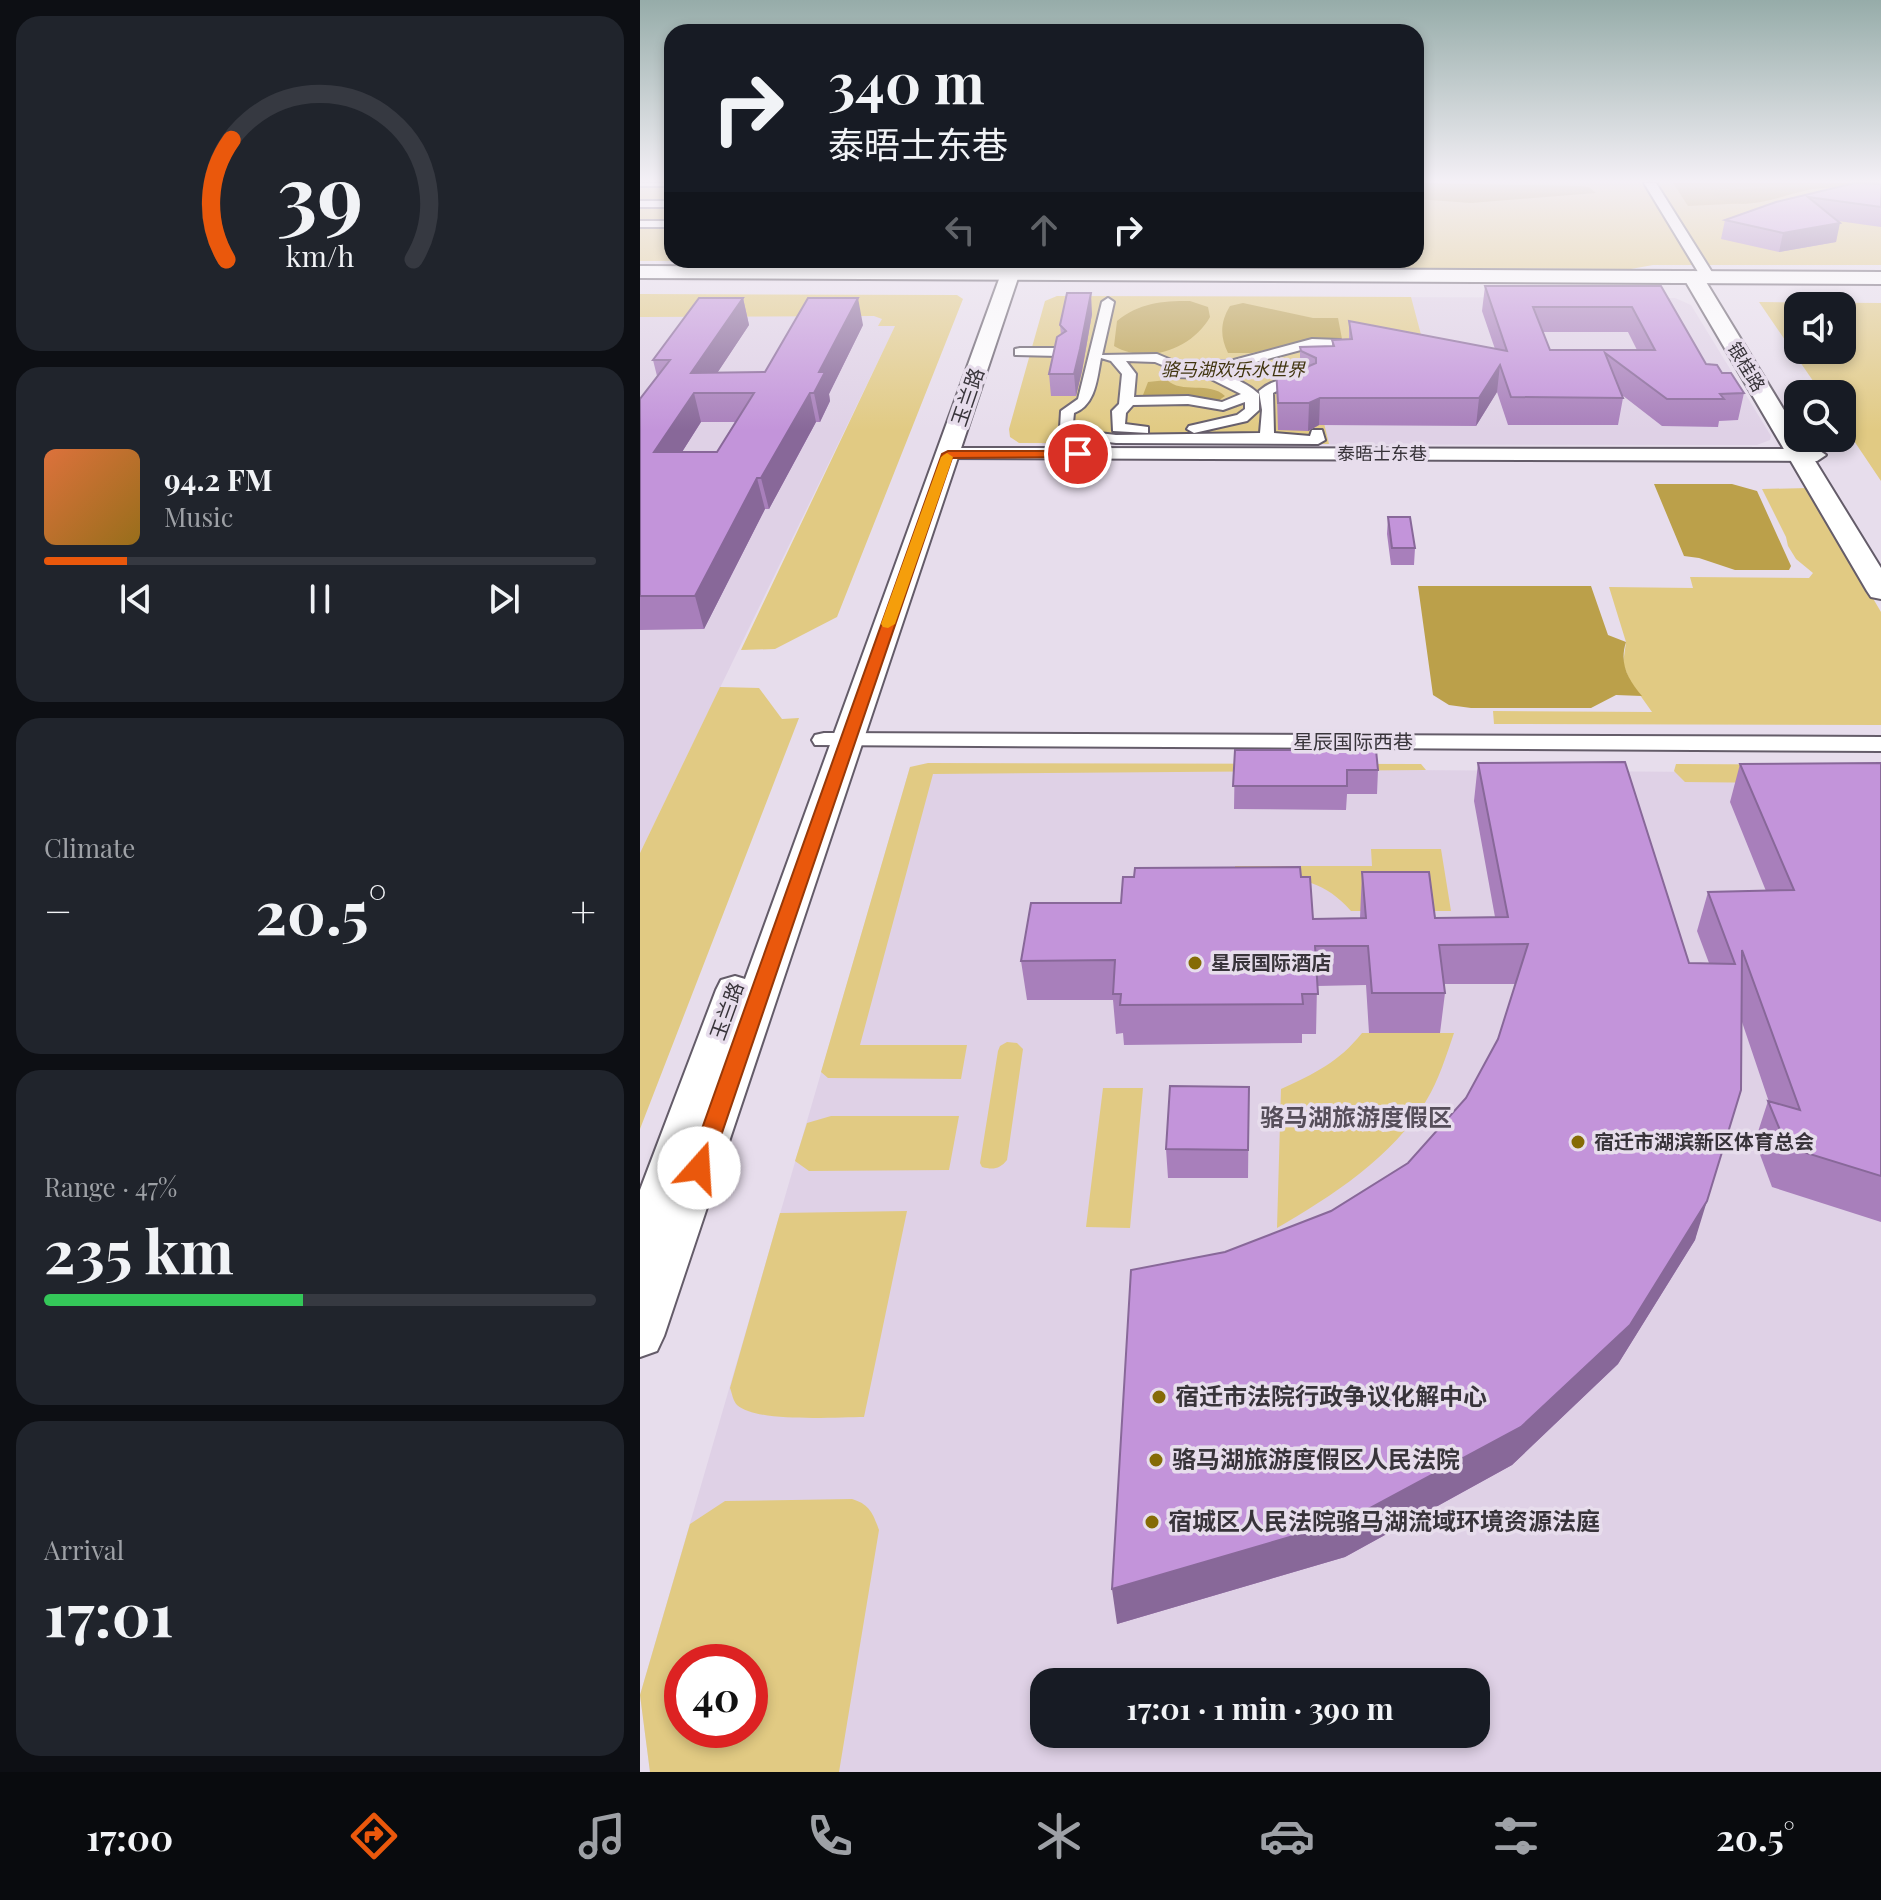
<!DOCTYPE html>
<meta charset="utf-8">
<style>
body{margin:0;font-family:"Playfair Display","Noto Sans SC",serif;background:#20242c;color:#f1f3f6;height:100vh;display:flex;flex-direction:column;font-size:30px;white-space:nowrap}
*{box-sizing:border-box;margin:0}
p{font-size:26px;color:#9ea1a6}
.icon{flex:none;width:44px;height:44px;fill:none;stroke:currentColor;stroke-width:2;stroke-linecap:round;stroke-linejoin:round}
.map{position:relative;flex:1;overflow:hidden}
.details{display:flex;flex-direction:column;gap:16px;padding:16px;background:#0d0f14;width:640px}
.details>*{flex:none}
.hud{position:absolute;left:24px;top:24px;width:760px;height:244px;border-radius:24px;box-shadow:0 4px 12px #0003;background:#171b24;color:#f1f3f6;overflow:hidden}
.tools{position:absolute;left:1144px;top:292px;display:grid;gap:16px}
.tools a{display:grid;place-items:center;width:72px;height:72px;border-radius:16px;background:#171b24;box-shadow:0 4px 12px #0003;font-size:40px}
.speed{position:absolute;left:24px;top:1644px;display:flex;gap:16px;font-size:40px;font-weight:700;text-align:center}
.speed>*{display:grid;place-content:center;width:104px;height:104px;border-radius:50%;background:#171b24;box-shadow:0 4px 12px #0003;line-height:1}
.speed .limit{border:12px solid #d22;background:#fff;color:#111}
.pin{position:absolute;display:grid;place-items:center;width:68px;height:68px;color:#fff;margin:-34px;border:4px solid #fff;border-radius:50%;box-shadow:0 2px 8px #0007}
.me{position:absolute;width:88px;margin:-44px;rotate:19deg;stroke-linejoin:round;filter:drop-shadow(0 0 6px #0008)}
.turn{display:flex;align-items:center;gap:28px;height:168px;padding:0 32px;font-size:36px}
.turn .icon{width:104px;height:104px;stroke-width:2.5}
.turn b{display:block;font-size:56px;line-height:68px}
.lanes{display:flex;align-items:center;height:76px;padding:0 32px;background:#0003;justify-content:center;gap:40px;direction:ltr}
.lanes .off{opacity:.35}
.big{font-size:60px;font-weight:700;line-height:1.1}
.details .widget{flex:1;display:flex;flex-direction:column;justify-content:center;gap:12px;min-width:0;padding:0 28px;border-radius:24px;background:#20242c}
.details .dial{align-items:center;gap:0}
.dial svg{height:208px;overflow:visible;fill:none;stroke:#363941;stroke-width:7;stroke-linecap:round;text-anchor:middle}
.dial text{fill:#f1f3f6;stroke:none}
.song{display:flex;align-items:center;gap:24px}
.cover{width:96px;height:96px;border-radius:12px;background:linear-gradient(135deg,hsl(20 70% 55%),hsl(40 70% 35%))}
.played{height:8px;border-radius:4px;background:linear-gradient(90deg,#ea580c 15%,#363941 15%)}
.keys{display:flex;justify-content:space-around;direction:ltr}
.heat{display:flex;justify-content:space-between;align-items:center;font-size:44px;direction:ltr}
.charge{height:12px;border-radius:6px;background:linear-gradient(90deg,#34c759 47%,#363941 0)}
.trip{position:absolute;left:390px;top:1668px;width:460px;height:80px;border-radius:24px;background:#171b24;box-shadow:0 4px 12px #0003;font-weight:700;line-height:80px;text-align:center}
.tab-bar{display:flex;height:128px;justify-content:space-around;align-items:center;background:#090b0e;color:#9ea1a6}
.tab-bar .icon{width:56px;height:56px}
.tab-bar .active{color:#ea580c}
.tab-bar b{font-size:36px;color:#f1f3f6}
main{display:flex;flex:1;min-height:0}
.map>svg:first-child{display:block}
</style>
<main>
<section class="details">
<div class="widget dial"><svg viewBox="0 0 100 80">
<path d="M14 69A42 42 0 1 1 86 69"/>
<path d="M14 69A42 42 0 0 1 16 23" stroke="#ea580c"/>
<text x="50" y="56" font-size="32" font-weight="700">39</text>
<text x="50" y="72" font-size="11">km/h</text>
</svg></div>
<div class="widget">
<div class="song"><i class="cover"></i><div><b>94.2 FM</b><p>Music</p></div></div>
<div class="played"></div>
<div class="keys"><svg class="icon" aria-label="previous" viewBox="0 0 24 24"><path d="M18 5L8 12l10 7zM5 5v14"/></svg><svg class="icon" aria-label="pause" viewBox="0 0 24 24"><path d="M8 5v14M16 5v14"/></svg><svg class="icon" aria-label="next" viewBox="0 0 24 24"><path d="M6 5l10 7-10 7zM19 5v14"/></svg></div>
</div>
<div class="widget"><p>Climate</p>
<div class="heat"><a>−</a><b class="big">20.5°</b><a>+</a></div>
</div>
<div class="widget"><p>Range · 47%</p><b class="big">235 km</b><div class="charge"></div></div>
<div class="widget"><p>Arrival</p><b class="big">17:01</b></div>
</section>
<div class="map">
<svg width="1241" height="1772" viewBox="0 0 1241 1772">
<rect width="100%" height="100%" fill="#e7ddec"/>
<path fill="#dfd1e6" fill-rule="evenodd" d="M433 296 1035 298 1051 305 1131 436 1130 440 1117 445 402 444Z
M0 308 262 312 0 853Z
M270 767 1241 773V1772H10L0 1695ZM42 1662H110V1730H42ZM404 1682H836V1734H404Z"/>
<path fill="#e1ca83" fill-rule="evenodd" d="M0 183H32V260H331L0 261Z
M776 183H1241V265H1013L991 269 426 267 414 260H776Z
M0 294 317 295 323 299 197 617 135 649 101 650 255 326H238L242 319 234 316 0 317Z
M417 296 771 297 784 346 671 369 689 444 379 443 370 437 369 429 405 301Z
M1119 302 1241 303V481L1202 423V394H1182ZM1158 306H1202V350H1158Z
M1168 488 1241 612V725L854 724 853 711 1012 712 990 681 983 664 986 642 969 587 1053 588 1050 577 1169 578 1173 573 1156 559 1148 546 1146 537 1122 489Z
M80 687 119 688 142 719 159 718 0 1129V853Z
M288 763 781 764 786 770 293 774 220 1045H327L321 1079 188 1078 181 1072 270 767Z
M1036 764 1241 765V784L1045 782 1034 771Z
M731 849H801L811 911H711C677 872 644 878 596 877L595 866H732Z
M722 1033H814C806 1056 799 1080 786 1101 753 1157 692 1196 637 1228L641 1089C674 1074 699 1062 722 1033Z
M367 1042 377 1043 383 1049 367 1160C360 1169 353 1170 342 1167L340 1163 358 1051 360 1046Z
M463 1088H503L490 1228 446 1227Z
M191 1116H319L309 1170 169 1171 155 1161 167 1123Z
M267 1211 224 1417C196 1417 117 1423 97 1405 93 1401 92 1393 90 1388L140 1213Z
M212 1499C229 1504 233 1513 239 1530L199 1772H10L0 1695 50 1524 85 1501ZM42 1662H110V1730H42Z"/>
<path fill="#c0a44e" d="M1033 183H1195L1077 190 1093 202 1109 203 1048 206Z"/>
<path fill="#bba04a" d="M776 183 940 186 949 187 956 193 831 203 776 199Z
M1195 183H1241V187C1218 186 1195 186 1173 189 1144 194 1096 217 1071 193L1077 190Z
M550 301 568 307 570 317C552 349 507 365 474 346L477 321C499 303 521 301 550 301Z
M603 303 673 318H698L702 339 674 340 611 353H588C580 337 580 322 590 306Z
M527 380C541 394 570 381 585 396L575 403 503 395 508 382Z
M1014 484H1092L1117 491 1151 566 1149 570H1095L1059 558 1044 556Z
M778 586H951L968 635 986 642C979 664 988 679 1002 696L976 695 951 708H831L809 705 793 695Z"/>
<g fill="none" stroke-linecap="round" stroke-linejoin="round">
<defs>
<path id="pedestrian" d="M0 183H32V186H0Z
M0 201H32V207H0Z
M0 221H32V227H0Z
M468 298 474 302 462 355 517 354 536 362 590 361 672 339 700 340 706 344 700 348 672 347 590 369 534 370 515 362 486 361 496 374 494 397 548 396 582 402 601 394 569 378 536 377 534 374C556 358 601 378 619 394V410L607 421 554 433 547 429 549 426 597 415 605 409V402L583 410 548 404 493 405 486 413 485 424 508 427V433L473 431 472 411 479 404 482 374 471 361 461 358C457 378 456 405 434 413L433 423 459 433 476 435 620 433 622 410 619 391C632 379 654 374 669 385 659 393 645 386 633 393L634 433 670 436 672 430H682L685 440 678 444 476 443 452 440 420 428 421 411 438 399 462 302Z
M380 348H419L425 352 419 356 375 355V349Z"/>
<path id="minor" d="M1004 183H1016L1075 277 1073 280H1063Z
M308 448 1177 449 1186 455 1177 461 301 458 299 454 301 450Z
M184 733 1241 737V751L175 745 172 740 175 735Z"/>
<path id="tertiary" d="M366 260H384L24 1336 17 1351 0 1357V1190L76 990 81 980 95 976 105 979Z
M1053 271 1063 277 1158 433V438H1161L1241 568V599L1231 597 1227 591 1043 277Z"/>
<path id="secondary" d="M0 266 1241 272V284L0 278Z"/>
</defs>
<use href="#pedestrian" stroke="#645c69" stroke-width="4"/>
<use href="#minor" stroke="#645c69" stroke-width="4"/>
<use href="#tertiary" stroke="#645c69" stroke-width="4"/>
<use href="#secondary" stroke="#645c69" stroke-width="4"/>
<use href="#pedestrian" fill="#fff" fill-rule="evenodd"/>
<use href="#minor" fill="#fff" fill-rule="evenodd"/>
<use href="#tertiary" fill="#fff" fill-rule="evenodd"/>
<use href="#secondary" fill="#fff" fill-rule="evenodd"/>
</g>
<path fill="#a87fbb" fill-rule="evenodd" d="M1215 183 1241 184V227L1198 221 1196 242 1139 252 1081 239 1085 220Z
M845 286H1021L1066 364 1082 373 1104 393 1098 420 1079 421 1078 427 1022 426 982 395 983 398 978 425H868L857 392 836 426 679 425 668 431 638 430 636 368 660 366V347L692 346V340L709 339V321L855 349 842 311ZM903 332H988L997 350H910Z
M103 298 109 325 77 373 125 372 223 325 189 394 190 401 180 422H176L129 509H125L64 629 0 630V399L17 376 13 360ZM61 422H95L77 452H42Z
M452 314 442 371 436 396H411L409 374 421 335 420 325Z
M748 517 775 548 774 565H751L747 534Z
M595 750 738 770 737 794H707L706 810 594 809Z
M838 763 1049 963H1069L1057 931 1068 892 1126 891 1090 802 1100 764 1241 763V1222L1132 1187 1115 1141 1128 1101 1129 1102 1102 1022 1055 1240 978 1364 872 1465 705 1557 477 1624 585 1252 691 1211 768 1163 826 1098 858 1039 876 984H804L805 993 800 1033H729L726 985 677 986 676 1034H662V1043L484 1045 483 1033 476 1034 473 1000H387L381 961 481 903 661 877 673 919 720 918 722 872 795 918 855 917 834 801Z
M609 1087 608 1178H528L526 1149Z"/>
<path fill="#886899" d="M1200 223 1196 242 1139 252 1143 233Z
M451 293 452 314 442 371 436 396 434 374Z
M103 298 109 325 64 393 51 373Z
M218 298 223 325 189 394 190 401 180 422 174 393 179 372Z
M860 365 857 392 836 426 839 398Z
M54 393 61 422 23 482 14 452Z
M170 393 176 422 129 509 121 478Z
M680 398 679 425 668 431 669 403Z
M117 478 125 509 64 629 55 596Z
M1067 1201 1055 1240 978 1364 872 1465 705 1557 477 1624 472 1589Z"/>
<path fill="#c394da" stroke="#886899" stroke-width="2" fill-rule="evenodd" d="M1215 183 1241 184V207L1168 197 1200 223 1143 233 1085 220 1136 202Z
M845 286H1021L1066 364 1077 365 1082 373H1091L1104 393 1080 394 1084 399H1027L965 353 983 398 871 397 860 365 839 398H680L669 403H638L636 368 646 365 667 367 676 363V358L661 351 660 347 694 346 692 340 712 339 709 321 867 351ZM893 307H992L1015 350H910Z
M427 293H451L440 349 434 374H409L417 337 426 331 420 325Z
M59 298H103L51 373 125 372 168 298H218L179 372H185L174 393H170L121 478H117L55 596H0V399L30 360H13ZM54 393H114L77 452H14Z
M748 517H770L775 548H752Z
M595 750H736L738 770H707V786H593Z
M985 762 1049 963 1095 964 1068 892 1154 890 1100 764 1241 763V1176L1147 1147 1128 1101 1160 1110 1102 950 1101 1090 1067 1201 990 1325 881 1427 708 1520 472 1589 491 1270 585 1252 691 1211 768 1163 826 1098 858 1039 888 944 799 945 805 993H732L728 946H675L678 994H662L663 1004 480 1005 481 994H473L475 960 381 961 391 903H481L483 877H494L495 868 660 867 661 877H670L673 919 726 918 722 872H789L795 918 868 917 838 763Z
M530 1086 609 1087 608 1150 526 1149Z"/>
<linearGradient id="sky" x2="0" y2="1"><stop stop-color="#96aca9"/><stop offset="0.42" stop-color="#f4f0f6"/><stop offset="1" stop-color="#f4f0f6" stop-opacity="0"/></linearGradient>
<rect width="1241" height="431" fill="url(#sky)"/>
<path fill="#ea580c" stroke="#983908" stroke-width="2" d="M438 451 442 452V457L312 458 70 1168 66 1174 59 1177 51 1174 48 1168 302 454 308 451Z"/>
<path fill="#f59e0b" d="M307 453 313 457 255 624 248 628 243 627 241 624 301 457Z"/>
<g fill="#856b06" stroke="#e7ddec" stroke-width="3">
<circle cx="555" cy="963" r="8"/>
<circle cx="938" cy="1142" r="8"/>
<circle cx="519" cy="1397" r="8"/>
<circle cx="516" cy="1460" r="8"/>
<circle cx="512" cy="1522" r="8"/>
</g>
<g text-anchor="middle" stroke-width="7" stroke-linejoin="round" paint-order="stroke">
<g font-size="18" fill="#38343a" stroke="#e7ddec">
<text transform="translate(1106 367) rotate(59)" y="6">银桂路</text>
<text x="742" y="460">泰晤士东巷</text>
</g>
<g font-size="18" font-style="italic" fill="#40340e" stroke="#e7ddec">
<text x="593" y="376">骆马湖欢乐水世界</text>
</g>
<g font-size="20" fill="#38343a" stroke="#e7ddec">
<text transform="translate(328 397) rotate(-71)" y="7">玉兰路</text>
<text x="713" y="749">星辰国际西巷</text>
<text transform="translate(87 1011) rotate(-70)" y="7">玉兰路</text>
</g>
<g font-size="20" font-weight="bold" fill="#38343a" stroke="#e7ddec" text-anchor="start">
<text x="571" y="970">星辰国际酒店</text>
<text x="954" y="1149">宿迁市湖滨新区体育总会</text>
</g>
<g font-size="24" font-weight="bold" fill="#564e5a" stroke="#e7ddec">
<text x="716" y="1126">骆马湖旅游度假区</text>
</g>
<g font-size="24" font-weight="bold" fill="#38343a" stroke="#e7ddec" text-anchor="start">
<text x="535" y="1405">宿迁市法院行政争议化解中心</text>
<text x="532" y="1468">骆马湖旅游度假区人民法院</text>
<text x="528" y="1530">宿城区人民法院骆马湖流域环境资源法庭</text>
</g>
</g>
</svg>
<div class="tools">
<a><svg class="icon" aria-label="sound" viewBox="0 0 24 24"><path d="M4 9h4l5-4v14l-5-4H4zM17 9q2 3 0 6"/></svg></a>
<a><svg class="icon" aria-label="search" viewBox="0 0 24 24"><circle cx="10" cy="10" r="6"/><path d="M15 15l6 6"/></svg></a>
</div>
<div class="speed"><div class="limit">40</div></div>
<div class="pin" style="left:438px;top:454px;background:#d93025"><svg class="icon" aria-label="arrive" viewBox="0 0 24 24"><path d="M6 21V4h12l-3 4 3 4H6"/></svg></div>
<svg class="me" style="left:59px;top:1168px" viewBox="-20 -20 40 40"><circle r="19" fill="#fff"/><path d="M0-13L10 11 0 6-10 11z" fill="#ea580c"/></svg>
<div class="trip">17:01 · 1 min · 390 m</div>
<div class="hud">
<div class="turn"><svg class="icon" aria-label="right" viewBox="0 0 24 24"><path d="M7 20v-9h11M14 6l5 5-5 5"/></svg><div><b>340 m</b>泰晤士东巷</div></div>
<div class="lanes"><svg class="icon off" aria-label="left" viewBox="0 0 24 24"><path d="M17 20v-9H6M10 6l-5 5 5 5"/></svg><svg class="icon off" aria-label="ahead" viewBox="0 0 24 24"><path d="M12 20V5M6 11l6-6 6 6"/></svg><svg class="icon" aria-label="right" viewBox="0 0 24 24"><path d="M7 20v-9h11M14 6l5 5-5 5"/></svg></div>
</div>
</div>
</main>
<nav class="tab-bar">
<b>17:00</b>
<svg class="icon active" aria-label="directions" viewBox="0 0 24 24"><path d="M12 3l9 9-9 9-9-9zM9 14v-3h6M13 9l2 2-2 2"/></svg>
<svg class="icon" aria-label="music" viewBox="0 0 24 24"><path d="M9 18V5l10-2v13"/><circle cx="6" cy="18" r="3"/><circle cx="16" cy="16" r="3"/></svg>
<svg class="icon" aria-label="phone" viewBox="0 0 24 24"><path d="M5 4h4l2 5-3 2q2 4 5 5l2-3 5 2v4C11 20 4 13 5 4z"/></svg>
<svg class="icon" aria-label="climate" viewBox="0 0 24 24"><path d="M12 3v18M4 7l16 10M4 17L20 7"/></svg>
<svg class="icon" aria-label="car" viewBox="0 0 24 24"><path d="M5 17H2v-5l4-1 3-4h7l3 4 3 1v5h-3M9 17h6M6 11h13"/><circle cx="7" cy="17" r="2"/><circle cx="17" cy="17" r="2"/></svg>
<svg class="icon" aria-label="filters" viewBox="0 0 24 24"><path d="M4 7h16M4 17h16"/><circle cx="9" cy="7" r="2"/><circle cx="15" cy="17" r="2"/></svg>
<b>20.5°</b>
</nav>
